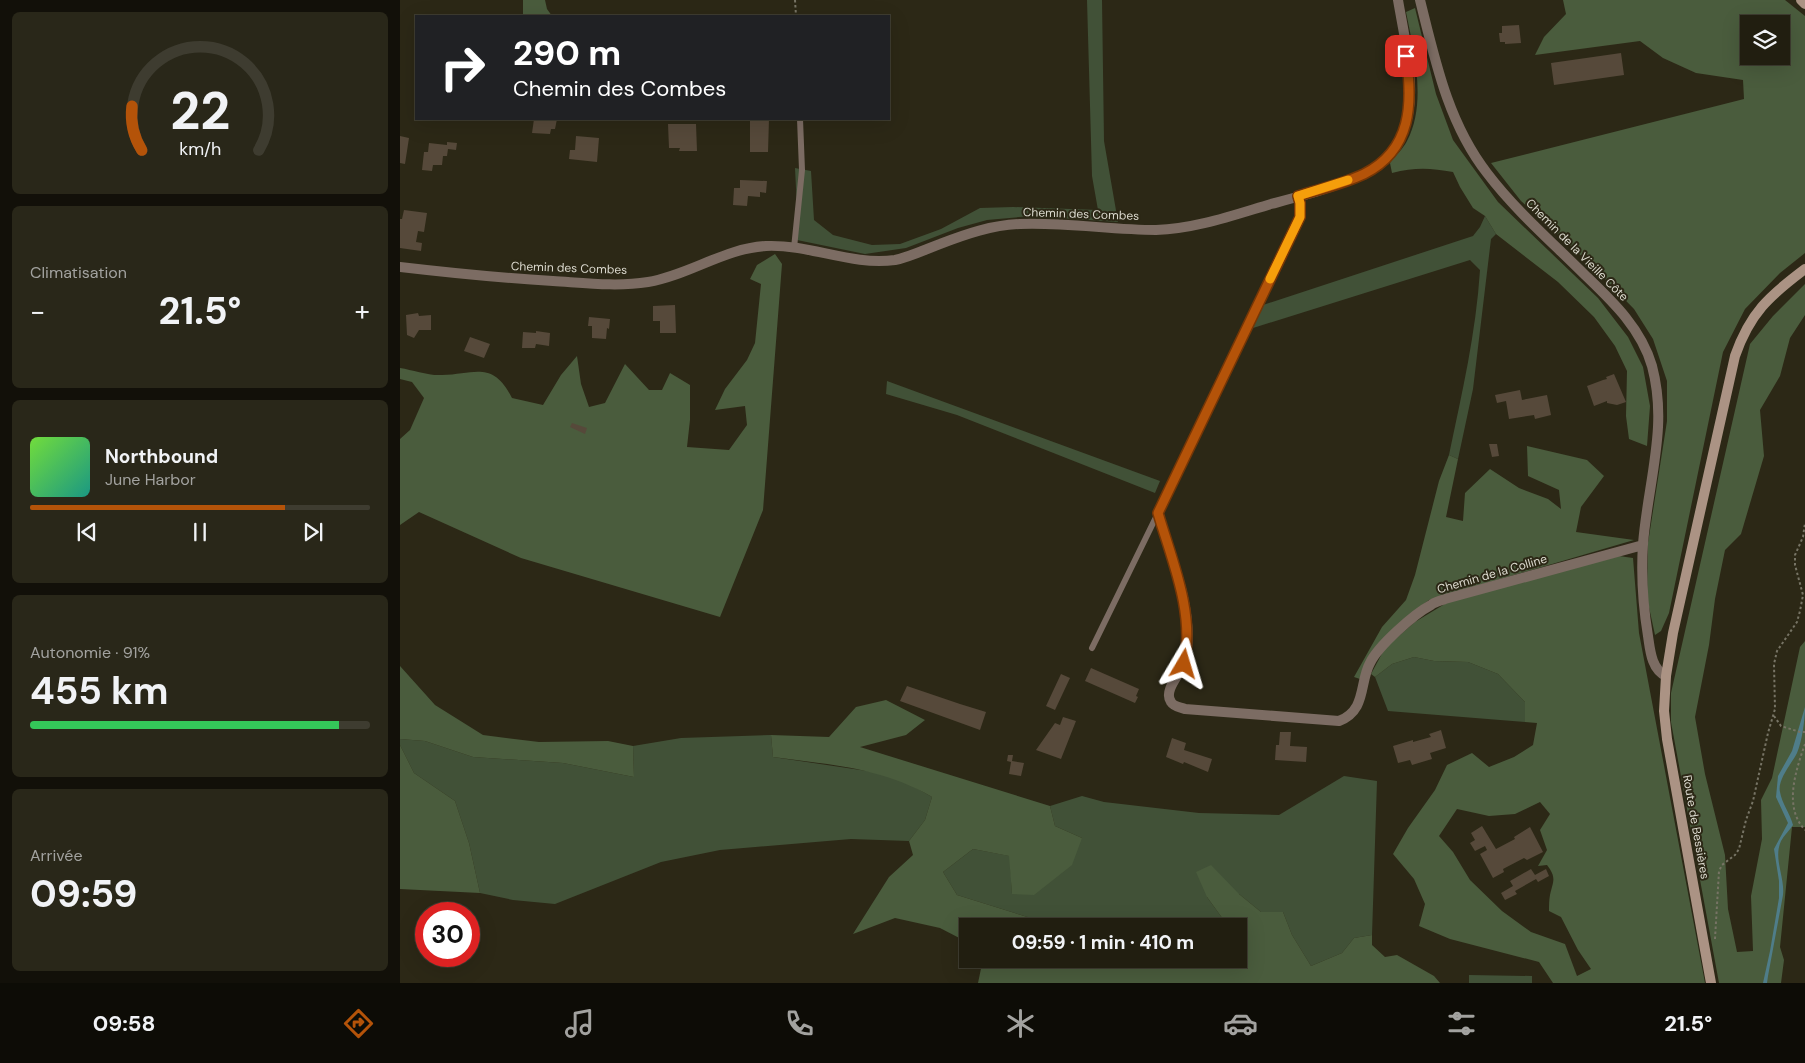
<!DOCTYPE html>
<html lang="fr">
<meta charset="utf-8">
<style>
body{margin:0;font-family:"DM Sans",sans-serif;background:#292719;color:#f1f3f6;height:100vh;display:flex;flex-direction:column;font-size:19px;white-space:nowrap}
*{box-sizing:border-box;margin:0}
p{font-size:16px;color:#a2a29f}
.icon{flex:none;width:28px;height:28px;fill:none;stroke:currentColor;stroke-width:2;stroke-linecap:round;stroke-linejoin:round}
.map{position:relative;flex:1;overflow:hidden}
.side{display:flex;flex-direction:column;gap:12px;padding:12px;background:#121009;width:400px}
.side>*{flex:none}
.hud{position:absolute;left:15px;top:15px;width:475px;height:105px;border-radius:0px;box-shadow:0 5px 20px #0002,0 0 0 1px #3e3c30;background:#202124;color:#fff;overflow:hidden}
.tools{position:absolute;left:1340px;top:15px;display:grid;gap:10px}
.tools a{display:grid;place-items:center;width:50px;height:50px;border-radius:0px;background:#211e10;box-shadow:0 5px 20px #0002,0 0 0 1px #3e3c30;font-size:25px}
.speed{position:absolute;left:15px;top:902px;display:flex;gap:10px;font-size:25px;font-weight:700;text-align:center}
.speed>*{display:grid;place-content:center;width:65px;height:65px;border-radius:50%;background:#211e10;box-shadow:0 5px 20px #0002,0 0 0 1px #3e3c30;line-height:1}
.speed .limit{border:8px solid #d22;background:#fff;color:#111}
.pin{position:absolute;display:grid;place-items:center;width:42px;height:42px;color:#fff;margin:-21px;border-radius:10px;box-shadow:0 2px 8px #0006}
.me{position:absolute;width:55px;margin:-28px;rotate:7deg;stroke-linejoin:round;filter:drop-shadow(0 0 4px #0008)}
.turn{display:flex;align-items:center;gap:18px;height:105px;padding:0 15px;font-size:22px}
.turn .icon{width:65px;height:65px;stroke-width:2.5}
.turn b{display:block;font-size:35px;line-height:42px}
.big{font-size:38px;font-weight:700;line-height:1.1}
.side .tile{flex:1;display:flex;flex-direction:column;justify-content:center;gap:8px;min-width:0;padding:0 18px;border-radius:8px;background:#292719}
.side .dial{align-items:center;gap:0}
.dial svg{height:130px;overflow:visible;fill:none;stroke:#3e3c30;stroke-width:7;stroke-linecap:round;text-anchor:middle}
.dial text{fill:#f1f3f6;stroke:none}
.song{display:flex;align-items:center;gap:15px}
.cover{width:60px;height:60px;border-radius:8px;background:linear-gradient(135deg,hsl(100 70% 55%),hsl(170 70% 35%))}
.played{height:5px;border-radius:2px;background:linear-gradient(90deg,#b45309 75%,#3e3c30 75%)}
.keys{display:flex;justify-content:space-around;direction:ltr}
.heat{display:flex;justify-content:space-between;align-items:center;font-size:28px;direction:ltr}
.charge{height:8px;border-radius:4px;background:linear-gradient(90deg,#34c759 91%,#3e3c30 0)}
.trip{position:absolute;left:559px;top:918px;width:288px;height:50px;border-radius:0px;background:#211e10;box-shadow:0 5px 20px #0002,0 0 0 1px #3e3c30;font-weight:700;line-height:50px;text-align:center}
.tabs{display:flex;height:80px;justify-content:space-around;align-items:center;background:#0d0c06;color:#a2a29f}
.tabs .icon{width:35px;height:35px}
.tabs .selected{color:#b45309}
.tabs b{font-size:22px;color:#f1f3f6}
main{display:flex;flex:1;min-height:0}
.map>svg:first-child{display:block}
</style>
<main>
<section class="side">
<div class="tile dial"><svg viewBox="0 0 100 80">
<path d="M14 69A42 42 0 1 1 86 69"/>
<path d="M14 69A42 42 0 0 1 8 42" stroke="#b45309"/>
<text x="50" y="56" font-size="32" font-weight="700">22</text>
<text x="50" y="72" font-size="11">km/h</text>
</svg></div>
<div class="tile"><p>Climatisation</p>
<div class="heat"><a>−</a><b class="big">21.5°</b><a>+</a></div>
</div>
<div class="tile">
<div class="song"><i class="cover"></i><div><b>Northbound</b><p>June Harbor</p></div></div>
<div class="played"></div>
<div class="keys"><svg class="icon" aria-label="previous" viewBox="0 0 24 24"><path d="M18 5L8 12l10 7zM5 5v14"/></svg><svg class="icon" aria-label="pause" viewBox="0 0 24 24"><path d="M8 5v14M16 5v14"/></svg><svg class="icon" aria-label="next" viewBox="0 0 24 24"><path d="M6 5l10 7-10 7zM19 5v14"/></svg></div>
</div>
<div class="tile"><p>Autonomie · 91%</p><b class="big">455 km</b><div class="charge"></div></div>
<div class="tile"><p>Arrivée</p><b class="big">09:59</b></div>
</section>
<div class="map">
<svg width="1405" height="983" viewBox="0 0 1405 983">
<rect width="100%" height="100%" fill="#2c2816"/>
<path fill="#415137" d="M687 0H702L704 141 718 222 631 216 587 220 558 228 506 248 465 254 397 240 398 229 395 168 411 171 414 220 433 235 472 245 500 244 541 229 580 208 613 207 698 210 692 176Z
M1085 216 1096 234 1091 239 1073 389 1058 459 1049 455C1062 393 1076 333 1080 270L1070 260 853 328 863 305 1073 236 1080 227Z
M487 381 760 481 755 493 557 415 486 394Z
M1014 657 1034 661 1068 662 1098 674 1125 702V722L988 711 975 677 992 664Z
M371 735 373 757 474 772 508 783 532 797 525 820 509 841 451 839 320 850 261 862 155 904 113 900 80 893 69 843 55 801 14 773 0 745V739L25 741 73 757 163 763 234 777 233 746 281 738Z
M944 776 977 781 972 935 954 938 942 953 911 966 892 935 883 912H861L839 894 807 897 828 926H665L650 924 557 895 543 872 573 849 610 856 612 894 682 838 655 826 650 806 682 796 704 802 799 813 879 815Z
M1069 975 1132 976V983H1069Z"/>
<path fill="#4a5c3d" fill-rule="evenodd" d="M123 0H145L147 9 152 16H123Z
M1163 0H1385L1405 16V253L1380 273 1345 309 1323 352 1269 613 1261 631 1255 635 1247 598 1248 543 1267 421V381L1253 339 1234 309 1187 261 1121 201 1091 163 1344 99 1343 80 1296 73 1263 58 1240 41 1135 55 1144 37 1166 14ZM1349 24H1381V56H1349Z
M1015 8 1036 94 1053 140 1098 202 1198 298 1228 337 1243 367 1250 406 1247 446 1229 439 1226 416 1227 371 1215 346 1194 317 1158 282 1096 234 1085 216 1073 208 1060 187 1053 172C1031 168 1015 167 992 173L990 163C995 156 1003 149 1007 141 1027 103 1014 52 1006 12Z
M375 254 382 264 363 510 320 617 121 558 19 512 0 525V439L10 430 24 398 12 382 0 379V368C13 370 29 376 42 375 75 374 93 360 112 398L143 405 161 375 177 356 181 384 189 407 205 403 225 364 249 390H262L270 373 290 385V420L287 447 329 450 347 425 345 406 315 410 325 389 347 360 355 343 361 284 350 279 357 265Z
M1405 284V315L1390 338 1380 376 1360 410 1364 456 1341 534 1325 550 1315 599 1309 645 1295 717 1305 774 1325 855 1328 909 1337 952 1353 951 1351 896 1362 839 1361 800 1372 778 1400 647 1405 641V827H1392L1380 947 1384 960 1381 983H1319L1271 722V693L1350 344 1373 316Z
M1127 446 1187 460 1204 476 1181 507 1176 532 1234 540 1029 600 1013 612 960 679 954 677 982 627 1006 600 1015 575 1039 481 1049 455 1058 459 1046 517 1063 521 1065 493 1090 469 1119 488 1148 499 1161 509 1159 490 1128 476Z
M1219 556 1233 558 1239 633 1305 983H1153L1139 962 1050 939 1019 926 1025 904 1014 879 993 854 1008 828 1035 790 1047 765 1072 753 1089 767 1114 757 1133 745 1137 723 1125 722V702L1098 674 1068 662 1034 661 1014 657 992 664 975 677 971 674 985 648 1015 622 1048 602ZM1140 802 1150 814 1140 830 1147 850 1138 866 1147 865C1157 878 1153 881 1150 895 1149 900 1149 906 1149 911L1161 917 1178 950 1191 969 1177 976 1165 944 1131 932 1102 911 1070 880 1053 852 1039 836 1057 809 1089 816 1115 814Z
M0 666 35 705 83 735 139 742 208 741 233 746 234 777 163 763 73 757 25 741 0 739Z
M486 700 525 720 506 735 460 747 650 806 655 826 682 838 672 865 634 895 612 894 609 856 573 849 543 872 557 895 650 924 665 926H568L567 942 540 928 495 918 453 934 489 877 513 855 509 841 525 820 532 797C481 767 430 765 373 757L371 735 429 737 456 707Z
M0 745 14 773 55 801 69 843 80 893 0 889Z
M811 865 839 894 861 912H883L892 935 911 966 942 953 954 938 972 935V945L985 957 997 955 1034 976 1040 983H578L583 959H838V944L840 943 838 940V926H828L807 897 796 872Z"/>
<path fill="#4f7d89" d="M1405 707C1405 719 1402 742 1397 753 1392 763 1377 780 1380 792 1382 804 1390 813 1393 825 1390 830 1384 835 1381 841 1373 859 1385 876 1383 895L1368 976 1367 983H1363L1370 951 1379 898V881L1374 849 1388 823 1376 797 1378 776 1392 751Z"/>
<path fill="#56493a" d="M1119 25 1121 43 1105 44V42H1100L1099 33H1102V26Z
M1221 53 1224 75 1154 85 1151 63Z
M134 119H157L155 129H151L150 134 132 133Z
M350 119H369L368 152H350Z
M268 124H296L297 151H279L280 148H269Z
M0 136 9 138 5 164 0 163Z
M176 136 199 138 197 162 169 159 170 150H175Z
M47 142 57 143 56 150 48 149 47 156H43L42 165H33L32 171 22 170 24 152H28L29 143 47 145Z
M340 180 367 181 366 193 360 192V197L348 196 347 206 333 205 334 188H340Z
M4 210 27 213 24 232 18 231 16 242 22 243 21 251 0 248V219H2Z
M275 305 276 333H260V321H253V306Z
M18 313 19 316 31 315V330H19L14 338 7 335 6 315Z
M189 317 210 319 209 329 207 328 206 339 192 338V326H188Z
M136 331 150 333 149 346 136 344 135 348H122L123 332 136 333Z
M70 337 90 344 84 358 64 351Z
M1214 374 1226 402 1217 405 1207 403V401L1194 406 1187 386 1203 380 1207 379 1206 377Z
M1120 390 1122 400 1147 395 1151 415 1135 419 1134 415 1109 419 1106 401 1097 403 1095 395Z
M172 423 187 428 185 434 170 427Z
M1089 444H1097L1099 456 1092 457Z
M691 668 739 689 736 696 738 697 735 703 685 681Z
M661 674 670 678 655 710 646 706Z
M507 686 560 704 586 712 580 730 500 701Z
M663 717 676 721 661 759 636 750 655 723 660 725Z
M1041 730 1046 748 1030 753 1032 759 1012 765 1010 760 998 763 993 746 1013 740V742L1031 737 1029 734Z
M880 732H891L890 746 907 747 906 762 875 760 876 745H879Z
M772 738 786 743 784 750 812 759 808 772 784 762 783 764 766 757Z
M608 755H613L612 761 624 763 621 776 609 774 611 762 607 761Z
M1082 826 1096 849 1115 839 1114 837 1130 827 1143 852 1127 860 1124 858 1103 869 1104 872 1093 878 1080 854 1087 850 1085 846 1075 851 1070 843 1075 840 1071 833Z
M1131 869 1135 875 1146 869 1149 876 1138 882 1136 879 1115 891 1117 894 1105 900 1101 893 1113 886 1110 881Z"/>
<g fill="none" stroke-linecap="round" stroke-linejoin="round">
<path stroke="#777465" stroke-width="2" stroke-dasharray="2.5 2.5" stroke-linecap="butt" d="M395 0 396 16
M1374 716 1381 726 1400 732H1405
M1405 744C1396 770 1383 807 1405 830
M1315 939 1319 871 1322 865 1335 855 1339 849 1346 820 1353 801 1368 733 1375 709 1374 664 1377 651 1397 622 1400 611 1403 595 1395 565V555L1403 537 1405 523"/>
<path stroke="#7c6c63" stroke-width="6" d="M394 248 402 170 400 119
M692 648 758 513"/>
<path stroke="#7c6c63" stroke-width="10" d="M1020 0C1035 60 1048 123 1087 173 1115 210 1152 242 1185 275 1212 301 1241 328 1252 366 1257 385 1259 407 1258 427 1256 466 1246 505 1243 544 1241 575 1243 606 1248 636 1250 649 1251 669 1266 676
M898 196 900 203V217L758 513C770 555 792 605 787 649 787 653 785 660 784 664 780 674 763 691 771 702 774 707 780 707 785 709L939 721C967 710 959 683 970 663 978 646 1014 614 1031 605 1035 602 1040 601 1045 599L1243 545"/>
<path stroke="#7c6c63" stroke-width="10" d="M0 267C51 273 102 278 153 281 185 283 217 287 248 282 289 275 325 248 366 246 410 244 451 266 495 260 510 257 526 249 540 244 566 234 592 225 620 224 664 222 712 230 756 230 795 229 834 215 871 204 901 196 933 188 961 175 970 171 979 165 986 158 1026 120 1006 48 998 0"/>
<path stroke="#ab9384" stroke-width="10" d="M1401 0 1405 4
M1311 983 1267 739 1264 711 1266 676 1273 633 1335 356C1350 313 1369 296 1405 269"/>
</g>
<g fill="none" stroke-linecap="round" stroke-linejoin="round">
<defs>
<path id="route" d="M784 664C795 613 772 561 758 513L900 217V203L898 196C920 189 943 184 964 174 1012 150 1013 103 1006 56"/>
</defs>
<use href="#route" stroke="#753606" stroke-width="12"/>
<use href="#route" stroke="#b45309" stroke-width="9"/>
<path stroke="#f59e0b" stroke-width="9" d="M870 279 900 217V203L898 196 948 180"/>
</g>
<g text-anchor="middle" stroke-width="4" stroke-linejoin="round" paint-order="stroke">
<g font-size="12" fill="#dbd9ce" stroke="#2c2816">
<text transform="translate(681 214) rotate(2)" y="4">Chemin des Combes</text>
<text transform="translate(1177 250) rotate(45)" y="4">Chemin de la Vieille Côte</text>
<text transform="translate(169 268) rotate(2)" y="4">Chemin des Combes</text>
<text transform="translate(1092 574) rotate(-16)" y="4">Chemin de la Colline</text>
<text transform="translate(1296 827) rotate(80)" y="4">Route de Bessières</text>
</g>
</g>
</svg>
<div class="tools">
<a><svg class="icon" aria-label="layers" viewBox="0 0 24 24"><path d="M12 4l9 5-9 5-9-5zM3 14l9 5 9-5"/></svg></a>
</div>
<div class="speed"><div class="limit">30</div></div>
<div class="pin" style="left:1006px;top:56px;background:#d93025"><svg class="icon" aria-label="arrive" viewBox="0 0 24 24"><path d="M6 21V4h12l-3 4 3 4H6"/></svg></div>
<svg class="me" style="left:784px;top:664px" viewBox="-20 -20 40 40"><path d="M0-17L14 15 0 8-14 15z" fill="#b45309" stroke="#fff" stroke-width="4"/></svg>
<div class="trip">09:59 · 1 min · 410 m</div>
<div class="hud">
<div class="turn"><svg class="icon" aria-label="right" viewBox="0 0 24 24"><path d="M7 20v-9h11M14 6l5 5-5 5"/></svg><div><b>290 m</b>Chemin des Combes</div></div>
</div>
</div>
</main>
<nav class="tabs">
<b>09:58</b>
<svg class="icon selected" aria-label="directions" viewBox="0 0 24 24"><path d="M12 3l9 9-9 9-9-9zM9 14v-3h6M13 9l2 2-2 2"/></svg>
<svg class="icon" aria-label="music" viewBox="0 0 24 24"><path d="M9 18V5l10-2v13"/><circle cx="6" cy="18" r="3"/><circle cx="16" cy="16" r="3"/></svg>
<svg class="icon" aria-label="phone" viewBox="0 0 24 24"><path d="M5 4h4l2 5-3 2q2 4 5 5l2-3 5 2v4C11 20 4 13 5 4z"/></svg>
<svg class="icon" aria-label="climate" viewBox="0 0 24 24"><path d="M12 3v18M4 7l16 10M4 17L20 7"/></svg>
<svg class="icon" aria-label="car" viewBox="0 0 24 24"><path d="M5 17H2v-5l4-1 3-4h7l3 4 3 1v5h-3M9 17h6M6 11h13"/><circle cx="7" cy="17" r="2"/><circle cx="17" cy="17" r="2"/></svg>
<svg class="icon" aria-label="filters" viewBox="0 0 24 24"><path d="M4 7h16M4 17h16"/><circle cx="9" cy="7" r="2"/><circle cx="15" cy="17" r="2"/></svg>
<b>21.5°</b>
</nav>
